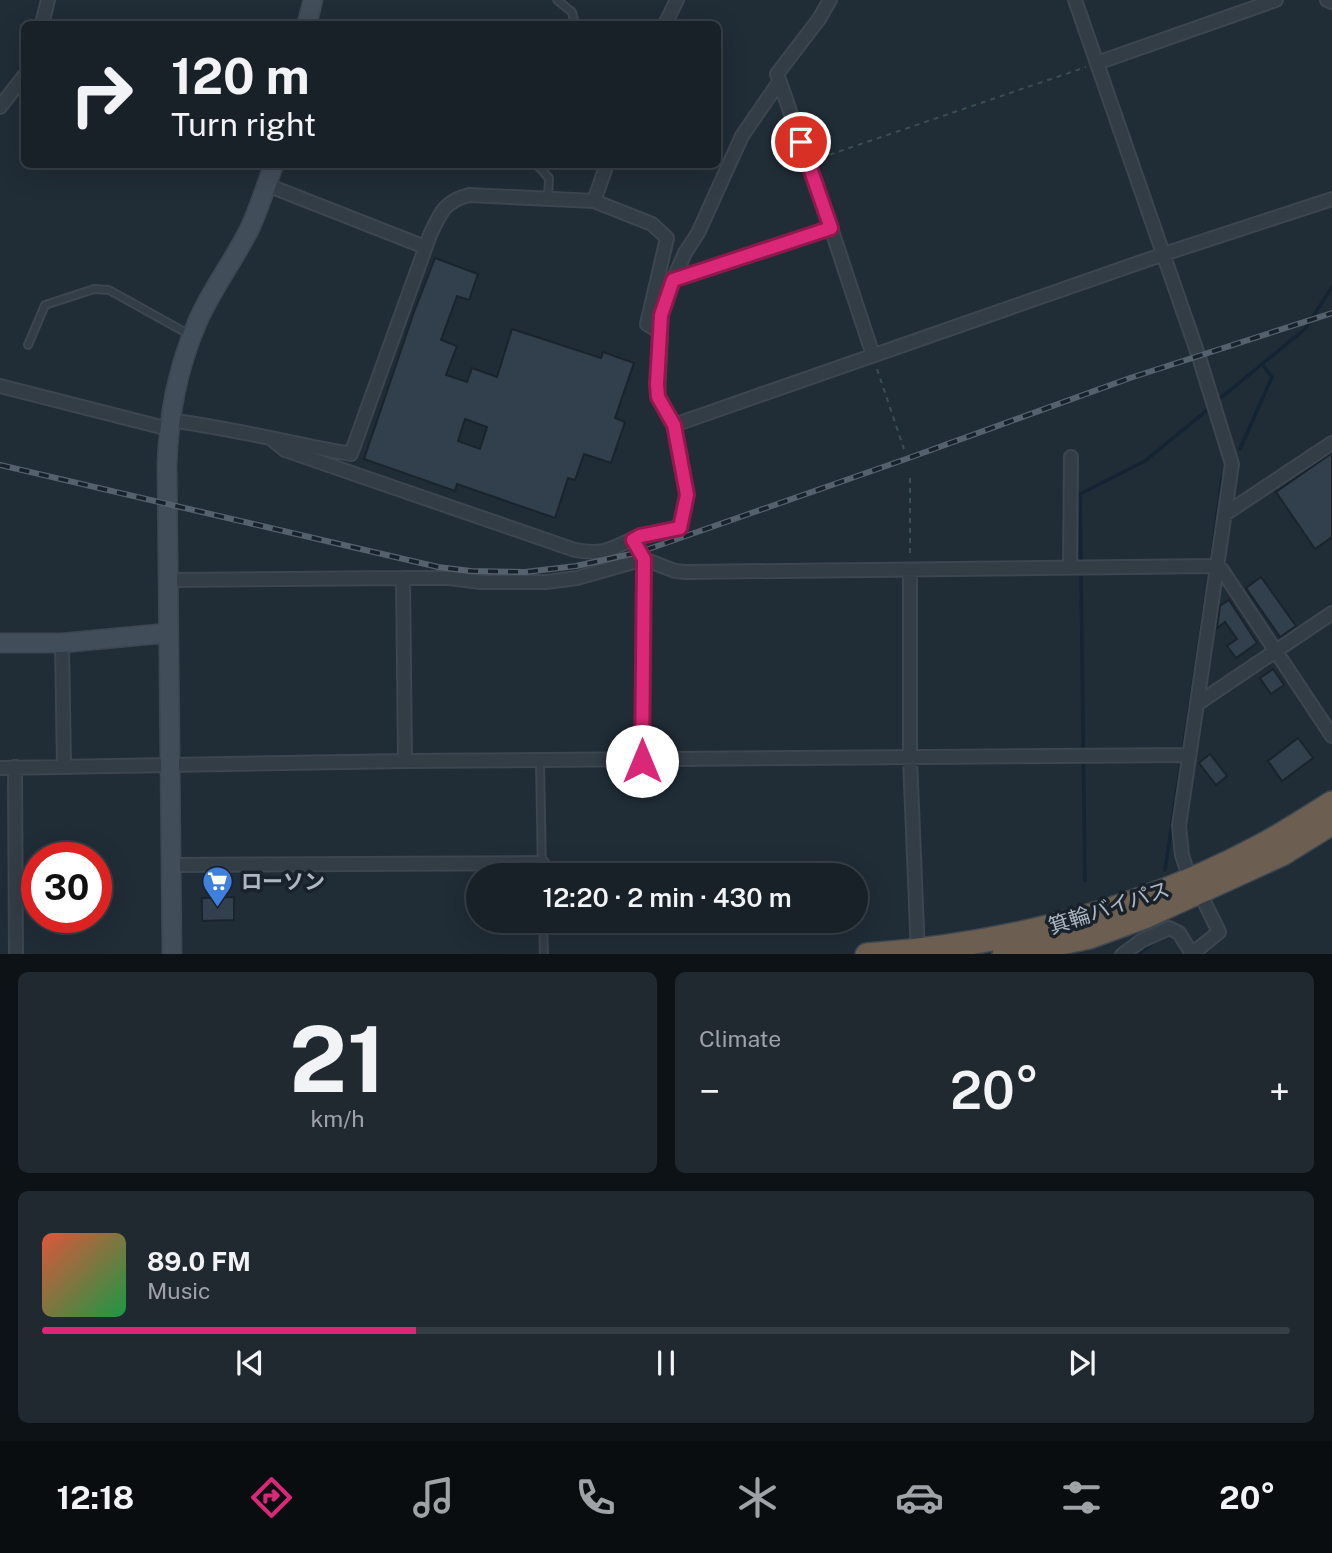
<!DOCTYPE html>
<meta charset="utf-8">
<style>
body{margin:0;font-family:"Public Sans","Noto Sans JP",sans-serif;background:#212930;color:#f1f3f6;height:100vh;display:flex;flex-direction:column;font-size:26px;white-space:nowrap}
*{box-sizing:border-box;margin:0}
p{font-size:23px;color:#9fa3a8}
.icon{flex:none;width:38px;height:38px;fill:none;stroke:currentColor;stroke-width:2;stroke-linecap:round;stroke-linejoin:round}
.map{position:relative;height:954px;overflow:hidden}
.drawer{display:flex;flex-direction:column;gap:18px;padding:18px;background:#0d1216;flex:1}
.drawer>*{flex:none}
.hud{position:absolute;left:21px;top:21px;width:700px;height:147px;border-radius:10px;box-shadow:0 7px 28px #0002,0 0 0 2px #363e45;background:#182128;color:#f1f3f6;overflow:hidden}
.speed{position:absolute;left:21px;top:842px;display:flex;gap:14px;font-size:35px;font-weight:700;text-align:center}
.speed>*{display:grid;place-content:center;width:91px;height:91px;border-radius:50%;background:#182128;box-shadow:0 7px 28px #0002,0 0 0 2px #363e45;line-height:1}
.speed .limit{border:10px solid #d22;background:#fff;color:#111}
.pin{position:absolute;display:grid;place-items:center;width:60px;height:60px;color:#fff;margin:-30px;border:4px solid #fff;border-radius:50%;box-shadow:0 2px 7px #0007}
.me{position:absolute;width:77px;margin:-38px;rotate:0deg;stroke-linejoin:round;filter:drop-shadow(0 0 5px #0008)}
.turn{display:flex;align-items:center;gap:24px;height:147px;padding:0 35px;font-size:32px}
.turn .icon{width:91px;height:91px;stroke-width:2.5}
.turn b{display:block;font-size:49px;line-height:60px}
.big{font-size:52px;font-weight:600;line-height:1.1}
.drawer .widget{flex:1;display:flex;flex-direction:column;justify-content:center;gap:10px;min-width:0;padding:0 24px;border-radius:10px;background:#212930}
.drawer .dial{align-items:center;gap:0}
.dial b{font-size:91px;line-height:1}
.song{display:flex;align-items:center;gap:21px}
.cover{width:84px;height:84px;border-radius:10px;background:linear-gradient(135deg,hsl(10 70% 55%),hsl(140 70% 35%))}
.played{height:7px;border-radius:4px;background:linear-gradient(90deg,#db2777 30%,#363e45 30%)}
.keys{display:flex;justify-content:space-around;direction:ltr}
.heat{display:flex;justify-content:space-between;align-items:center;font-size:38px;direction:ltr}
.drawer .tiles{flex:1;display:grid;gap:18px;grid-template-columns:1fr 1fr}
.widget:last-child{grid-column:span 2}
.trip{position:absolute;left:466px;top:863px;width:402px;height:70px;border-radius:35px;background:#182128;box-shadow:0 7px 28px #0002,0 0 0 2px #363e45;font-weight:600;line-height:70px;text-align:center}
.menu{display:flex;height:112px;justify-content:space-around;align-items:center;background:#0a0d10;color:#9fa3a8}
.menu .icon{width:49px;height:49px}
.menu .on{color:#db2777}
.menu b{font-size:32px;color:#f1f3f6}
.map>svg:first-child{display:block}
</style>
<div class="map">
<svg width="1332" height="955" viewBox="0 0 1332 955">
<rect width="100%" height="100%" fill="#202c36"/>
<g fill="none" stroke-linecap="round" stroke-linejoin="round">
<path stroke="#142432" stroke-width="3.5" d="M1222 397 1262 364
M1240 449 1272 377 1262 364 1305 329 1332 287
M1211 563 1222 478
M1081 564 1080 494 1145 461 1206 411
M1081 572 1085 880
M1165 870 1210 570
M1136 955 1157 940"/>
</g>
<path fill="#32404d" stroke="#1b242d" stroke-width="2" fill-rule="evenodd" d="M435 258 478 274 469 300 457 296 441 340 457 346 446 375 467 382 472 368 497 377 512 329 601 358 603 352 634 363 615 418 625 422 611 463 584 454 575 480 568 478 555 518 457 484 455 491 364 459 414 312ZM465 419 487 427 480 449 458 441Z
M1332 453V537L1315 549 1276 492Z
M1261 577 1296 626 1280 637 1246 588Z
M1229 600 1257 643 1236 658 1227 646 1237 639 1225 622 1217 628 1220 606Z
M1273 669 1284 685 1271 694 1260 678Z
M1298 738 1313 758 1282 781 1268 761Z
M1210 754 1227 776 1216 785 1199 763Z
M234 897V920L202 921V898Z"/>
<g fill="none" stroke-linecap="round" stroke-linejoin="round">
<defs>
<path id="lane" d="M557 0 572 12 575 24
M536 164 549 178 548 198
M28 345 45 305 94 289 109 290 190 335
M540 761 542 875
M543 920 544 955"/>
<path id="street" d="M830 0 819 19 777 74 831 228 873 355
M1075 0 1199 357 1232 464 1179 826 1182 855 1190 880
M1327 0 1332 2
M42 24 48 0
M665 24 677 0
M1097 63 1276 0
M0 107 24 76
M267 185 425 247
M594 201 607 164
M673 280 685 253 698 233 742 136 779 82
M661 333V315L673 280 831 228
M0 386 169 429
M169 420C230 428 290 443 351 454L430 235C440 213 445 201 469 195L594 201 652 224 667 238 647 324 661 333 658 397 674 425
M274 441 285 450 575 550C608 556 612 547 640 536 652 532 667 530 680 528L687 495 674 425 1164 254 1332 199
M1225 514 1332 443
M633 540 644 559 642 760
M1070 568 1071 457
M910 570V758L918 954
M403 578 405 761
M168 580 403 578H449L481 582H546L577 578 644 559 675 571 686 572 1216 566 1222 570 1332 736
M62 643 64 766
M1197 704 1332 613
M15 767 16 955
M0 768 405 761 1189 755
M171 865 542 863
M1122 955 1141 941 1169 928 1179 933 1192 954 1219 932 1200 893"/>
<path id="secondary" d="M307 24 313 0
M0 643H62L168 633
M172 955 167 464C169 414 177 370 197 323 211 290 233 262 249 230 259 209 266 186 274 164"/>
<path id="highway" d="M867 955C1004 945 1137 912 1259 847 1284 834 1308 818 1332 803
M1004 955 1089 937 1144 917 1282 854 1332 823"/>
</defs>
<use href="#lane" stroke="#3d4650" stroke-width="10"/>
<use href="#street" stroke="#3d4650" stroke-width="16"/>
<use href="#secondary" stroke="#3d4650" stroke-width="21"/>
<use href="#highway" stroke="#3e4851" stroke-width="26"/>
<path stroke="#3a4f4f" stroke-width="2" stroke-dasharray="5 5" stroke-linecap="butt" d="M820 158 1086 67
M877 369 904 449
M910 478V558"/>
<use href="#lane" stroke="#333d46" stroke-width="6"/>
<use href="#street" stroke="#333d46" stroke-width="12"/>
<use href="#secondary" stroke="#414d59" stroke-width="18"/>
<use href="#highway" stroke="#6c5f51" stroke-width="23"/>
<defs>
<path id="rail" d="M0 465 438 567 471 571 525 572 576 566 640 552 906 459 1130 378 1332 313"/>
</defs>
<use href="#rail" stroke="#55626e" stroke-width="6"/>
<use href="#rail" stroke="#19222b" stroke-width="3.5" stroke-dasharray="10" stroke-linecap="butt"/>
</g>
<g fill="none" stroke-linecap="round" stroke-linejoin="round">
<defs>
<path id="route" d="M642 761 644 559 633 540 640 536 680 528 687 495 674 425 658 397 657 384 661 315 673 280 831 228 801 142"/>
</defs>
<use href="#route" stroke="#8e194d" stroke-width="18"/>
<use href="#route" stroke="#db2777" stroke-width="12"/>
</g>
<defs>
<symbol id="supermarket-pin" viewBox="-11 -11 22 30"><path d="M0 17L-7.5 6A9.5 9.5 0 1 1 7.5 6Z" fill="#3f7fe0" stroke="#19222b"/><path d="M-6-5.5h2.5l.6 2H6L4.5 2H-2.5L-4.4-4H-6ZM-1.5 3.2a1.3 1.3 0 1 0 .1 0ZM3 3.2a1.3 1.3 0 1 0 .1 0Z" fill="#fff"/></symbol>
</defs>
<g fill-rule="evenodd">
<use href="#supermarket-pin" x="200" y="864" width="35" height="47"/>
</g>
<g text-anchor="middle" stroke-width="7" stroke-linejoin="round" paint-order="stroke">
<g font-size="21" font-weight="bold" fill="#adb8c3" stroke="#19222b" text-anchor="start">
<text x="241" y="889">ローソン</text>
</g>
<g font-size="21" fill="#adb8c3" stroke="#19222b">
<text transform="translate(1109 908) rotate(-18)" y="7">箕輪バイパス</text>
</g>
</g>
</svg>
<div class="speed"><div class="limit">30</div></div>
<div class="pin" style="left:801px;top:142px;background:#d93025"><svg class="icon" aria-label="arrive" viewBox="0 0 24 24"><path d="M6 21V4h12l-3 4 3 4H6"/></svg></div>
<svg class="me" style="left:642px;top:761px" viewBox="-20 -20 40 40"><circle r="19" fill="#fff"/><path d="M0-13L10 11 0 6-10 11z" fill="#db2777"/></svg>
<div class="trip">12:20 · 2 min · 430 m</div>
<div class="hud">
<div class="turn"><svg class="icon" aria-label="right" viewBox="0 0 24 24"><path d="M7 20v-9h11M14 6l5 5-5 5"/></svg><div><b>120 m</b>Turn right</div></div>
</div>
</div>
<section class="drawer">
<div class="tiles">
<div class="widget dial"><b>21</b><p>km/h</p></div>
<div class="widget"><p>Climate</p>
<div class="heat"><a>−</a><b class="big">20°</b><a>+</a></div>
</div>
<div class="widget">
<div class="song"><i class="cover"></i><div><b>89.0 FM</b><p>Music</p></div></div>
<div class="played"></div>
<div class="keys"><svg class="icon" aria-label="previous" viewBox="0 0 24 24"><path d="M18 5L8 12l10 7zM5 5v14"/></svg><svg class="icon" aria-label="pause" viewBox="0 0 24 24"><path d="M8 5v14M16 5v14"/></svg><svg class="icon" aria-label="next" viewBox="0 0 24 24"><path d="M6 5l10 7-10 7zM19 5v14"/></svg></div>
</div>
</div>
</section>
<nav class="menu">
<b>12:18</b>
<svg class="icon on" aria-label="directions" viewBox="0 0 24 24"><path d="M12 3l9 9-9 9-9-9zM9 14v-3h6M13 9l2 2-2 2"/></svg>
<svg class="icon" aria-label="music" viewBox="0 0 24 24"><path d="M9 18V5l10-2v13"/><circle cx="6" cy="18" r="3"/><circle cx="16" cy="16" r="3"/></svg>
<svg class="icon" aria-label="phone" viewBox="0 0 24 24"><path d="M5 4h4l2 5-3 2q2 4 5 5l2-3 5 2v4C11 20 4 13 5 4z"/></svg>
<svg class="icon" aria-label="climate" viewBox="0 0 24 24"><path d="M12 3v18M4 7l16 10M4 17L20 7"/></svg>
<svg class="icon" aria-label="car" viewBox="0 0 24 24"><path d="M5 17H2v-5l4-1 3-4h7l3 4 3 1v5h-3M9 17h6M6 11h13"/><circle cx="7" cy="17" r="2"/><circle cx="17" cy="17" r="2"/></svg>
<svg class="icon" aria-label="filters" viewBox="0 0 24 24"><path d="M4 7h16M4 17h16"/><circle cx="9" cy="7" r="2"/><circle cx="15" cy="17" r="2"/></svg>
<b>20°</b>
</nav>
